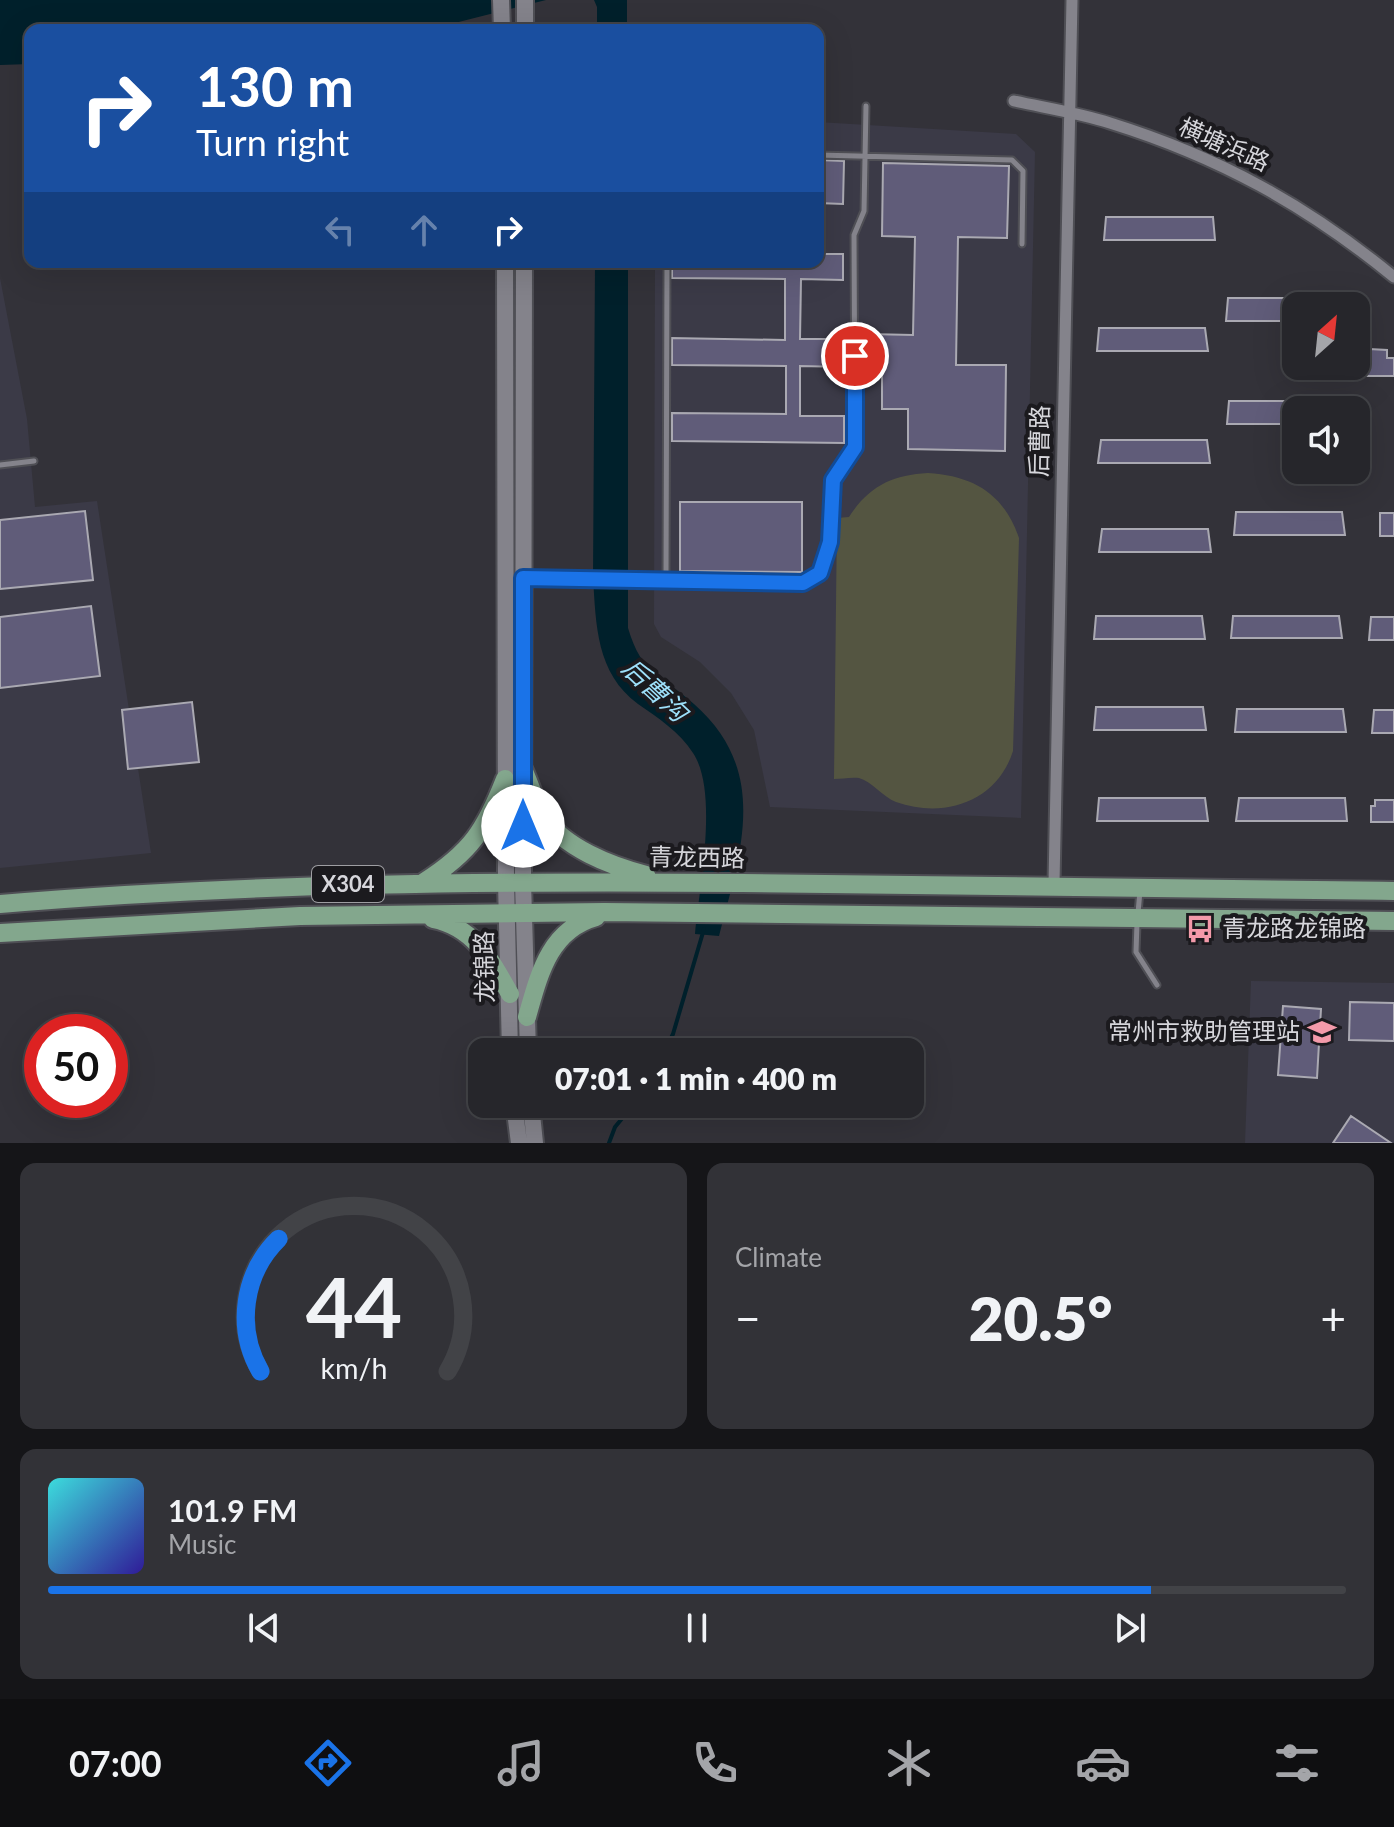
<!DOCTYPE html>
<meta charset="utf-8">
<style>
body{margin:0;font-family:Lato,"Noto Sans SC",sans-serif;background:#323237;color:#f1f3f6;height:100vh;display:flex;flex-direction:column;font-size:30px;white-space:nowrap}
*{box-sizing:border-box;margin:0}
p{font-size:26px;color:#a4a5a9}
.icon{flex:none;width:44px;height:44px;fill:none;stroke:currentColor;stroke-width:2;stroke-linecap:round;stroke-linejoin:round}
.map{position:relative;height:1143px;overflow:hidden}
.panel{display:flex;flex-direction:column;gap:20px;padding:20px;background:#151518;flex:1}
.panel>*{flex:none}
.guide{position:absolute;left:24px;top:24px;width:800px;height:244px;border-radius:16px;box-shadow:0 8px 32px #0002,0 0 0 2px #424347;background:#1a4fa0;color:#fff;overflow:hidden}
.needle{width:52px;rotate:27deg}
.fabs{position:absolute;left:1282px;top:292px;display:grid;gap:16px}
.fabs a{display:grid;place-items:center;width:88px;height:88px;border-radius:16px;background:#26262b;box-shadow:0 8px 32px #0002,0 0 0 2px #424347;font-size:40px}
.speed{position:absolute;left:24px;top:1014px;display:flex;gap:16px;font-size:40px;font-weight:700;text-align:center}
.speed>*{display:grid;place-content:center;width:104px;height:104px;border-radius:50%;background:#26262b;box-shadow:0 8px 32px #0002,0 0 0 2px #424347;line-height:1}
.speed .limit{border:12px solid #d22;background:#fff;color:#111}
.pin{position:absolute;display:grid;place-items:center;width:68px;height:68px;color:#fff;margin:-34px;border:4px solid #fff;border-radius:50%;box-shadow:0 2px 8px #0007}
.me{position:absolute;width:88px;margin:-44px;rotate:0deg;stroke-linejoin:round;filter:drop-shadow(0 0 6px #0008)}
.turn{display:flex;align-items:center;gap:28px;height:168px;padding:0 40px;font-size:36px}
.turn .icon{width:104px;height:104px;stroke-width:2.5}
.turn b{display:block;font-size:56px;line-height:68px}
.lanes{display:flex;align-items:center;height:76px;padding:0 40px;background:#0003;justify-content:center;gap:40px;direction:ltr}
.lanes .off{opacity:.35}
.big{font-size:60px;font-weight:800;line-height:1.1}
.panel .tile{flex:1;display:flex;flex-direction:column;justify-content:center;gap:12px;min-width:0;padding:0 28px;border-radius:16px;background:#323237}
.panel .dial{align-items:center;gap:0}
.dial svg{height:208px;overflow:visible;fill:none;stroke:#424347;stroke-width:7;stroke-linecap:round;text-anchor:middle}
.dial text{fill:#f1f3f6;stroke:none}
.song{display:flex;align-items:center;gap:24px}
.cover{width:96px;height:96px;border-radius:12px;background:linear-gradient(135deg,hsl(180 70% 55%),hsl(250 70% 35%))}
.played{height:8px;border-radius:4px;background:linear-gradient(90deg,#1a73e8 85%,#424347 85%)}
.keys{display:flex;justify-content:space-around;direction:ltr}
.heat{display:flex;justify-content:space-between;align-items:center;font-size:44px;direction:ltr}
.panel .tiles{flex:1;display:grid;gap:20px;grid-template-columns:1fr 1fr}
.tile:last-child{grid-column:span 2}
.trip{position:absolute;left:468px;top:1038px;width:456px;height:80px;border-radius:16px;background:#26262b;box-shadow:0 8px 32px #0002,0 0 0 2px #424347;font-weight:800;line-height:80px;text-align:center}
.dock{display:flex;height:128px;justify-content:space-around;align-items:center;background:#0f0f11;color:#a4a5a9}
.dock .icon{width:56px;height:56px}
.dock .current{color:#1a73e8}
.dock b{font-size:36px;color:#f1f3f6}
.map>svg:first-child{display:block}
</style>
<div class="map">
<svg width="1394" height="1143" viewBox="0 0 1394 1143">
<rect width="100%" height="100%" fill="#333239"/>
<path fill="#3b3a47" d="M818 122 1016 134 1035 152 1021 818 770 807 754 730 731 693 700 662 661 637 654 624 655 262H818Z
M0 278 27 419 35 507 97 501 151 853 0 868Z
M1251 981 1394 983V1143H1245Z"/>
<path fill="#545541" d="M928 473C974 476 1004 494 1019 538L1013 751C997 802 944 819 896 802 883 797 871 781 859 778 851 777 841 779 834 779L837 518 849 517C869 486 892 475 928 473Z"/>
<path fill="#00202b" d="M0 0H546L427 30H30V64L0 65Z
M594 0H627V30H597V7Z
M595 262H628V628C642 675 660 674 694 704 770 771 741 851 719 936L695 934C699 888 719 792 693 753 680 732 658 718 638 704 596 673 596 625 593 577Z"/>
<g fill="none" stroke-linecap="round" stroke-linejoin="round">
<path stroke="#00202b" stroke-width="4" d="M664 1052 673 1034 704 929
M609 1143 615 1127 634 1104"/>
</g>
<path fill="#605c79" stroke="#aaa9b2" stroke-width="2" d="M818 160 844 161 843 204 818 203Z
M883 163 1009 166 1007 238 958 237 956 365H1006L1005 451 908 449V409H882V363H860V344H868V334L913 335 915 237 882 236Z
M1106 217H1213L1215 240H1104Z
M818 254H843V280L801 279 800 339H846L849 363 846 367 800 366V416H844V443L672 441V413L786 414V366L672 365V338L785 340V279L672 278V262H818Z
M1228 298H1296V321H1226Z
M1099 328H1205L1208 351H1097Z
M1369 349 1387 350V358H1394V376H1357V357H1369Z
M1229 401H1296V424H1227Z
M1101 440H1207L1210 463H1098Z
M680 502H802V572L680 571Z
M85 511 93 580 0 589V520Z
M1236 512H1342L1345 535H1234Z
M1380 513H1394V536H1380Z
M1102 529H1208L1211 552H1099Z
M91 606 100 676 0 688V617Z
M1096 616H1202L1205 639H1094Z
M1233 616H1339L1342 638H1231Z
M1371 617H1394V640H1369Z
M192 702 199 762 128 769 122 710Z
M1096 707H1203L1206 730H1094Z
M1237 709H1343L1346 732H1235Z
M1374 710H1394V733H1372Z
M1099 798H1205L1208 821H1097Z
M1239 798H1345L1347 821H1236Z
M1375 800H1394V822H1371V806H1375Z
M1350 1002 1394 1003V1041L1349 1040Z
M1283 1006 1321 1009 1317 1078 1278 1075Z
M1351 1116 1391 1143H1333Z"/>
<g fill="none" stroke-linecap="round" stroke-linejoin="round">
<defs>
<path id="lane" d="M818 155 1012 160 1023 171 1022 244
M0 465 34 461
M526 578 803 583 820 573 830 542 833 480 855 447 854 235 864 211 866 106
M666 580 667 262
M1138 913 1140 891
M1137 923 1136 952 1157 985"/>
<path id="street" d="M1014 101C1046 108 1079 113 1110 123 1219 157 1306 205 1394 277
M1054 883 1072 0"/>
<path id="secondary" d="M501 0 502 30
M525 0V30
M505 262 506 882 510 1052
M524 262 523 882 528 1052
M514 1104 519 1143
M531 1104 535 1143"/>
<path id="primary" d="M523 769C530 784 535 802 543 816 564 848 611 866 646 875
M424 882C471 852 485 830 505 779
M0 904C247 883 494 881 742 883 960 884 1177 887 1394 891
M433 919C474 927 491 960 510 994
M0 933 300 916 604 912 1394 921
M527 1017C539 975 549 930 596 917"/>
</defs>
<use href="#lane" stroke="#4f4f55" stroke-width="9"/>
<use href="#street" stroke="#4f4f55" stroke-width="15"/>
<use href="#secondary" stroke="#4f4f55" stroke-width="20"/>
<use href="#primary" stroke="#4f4f55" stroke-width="22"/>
<use href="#lane" stroke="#84838b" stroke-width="5"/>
<use href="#street" stroke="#84838b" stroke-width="11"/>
<use href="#secondary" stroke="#84838b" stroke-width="16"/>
<use href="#primary" stroke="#83a78d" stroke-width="18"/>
</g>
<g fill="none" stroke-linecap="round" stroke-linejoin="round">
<defs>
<path id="route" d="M523 826V578L803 583 820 573 830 542 833 480 855 447V356"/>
</defs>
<use href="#route" stroke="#114b97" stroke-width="20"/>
<use href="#route" stroke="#1a73e8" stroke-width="14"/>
</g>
<defs>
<symbol id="bus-bare" viewBox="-9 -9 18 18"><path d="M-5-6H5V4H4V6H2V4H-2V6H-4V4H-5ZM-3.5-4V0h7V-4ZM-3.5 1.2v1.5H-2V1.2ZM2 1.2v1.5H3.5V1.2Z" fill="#f39aaa" stroke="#1b1a1e" stroke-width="2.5" paint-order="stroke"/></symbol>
<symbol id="school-bare" viewBox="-9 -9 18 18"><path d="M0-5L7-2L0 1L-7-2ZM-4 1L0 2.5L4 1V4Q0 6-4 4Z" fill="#f39aaa" stroke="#1b1a1e" stroke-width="2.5" paint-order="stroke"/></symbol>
</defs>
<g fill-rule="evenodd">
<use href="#bus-bare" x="1180" y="909" width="40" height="40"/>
<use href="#school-bare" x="1302" y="1012" width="40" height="40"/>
</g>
<g text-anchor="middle" stroke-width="8" stroke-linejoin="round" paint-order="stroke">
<rect fill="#1b1a1e" stroke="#9e9ea2" stroke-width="2" x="312" y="866" width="72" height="36" rx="6"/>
<g font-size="22" font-weight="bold" fill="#d6d6db">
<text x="348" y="892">X304</text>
</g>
<g font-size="24" fill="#d6d6db" stroke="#1b1a1e">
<text transform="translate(1224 145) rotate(24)" y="8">横塘浜路</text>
<text transform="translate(1040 441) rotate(-89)" y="8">后曹路</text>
<text transform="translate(697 858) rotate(1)" y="8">青龙西路</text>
<text transform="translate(485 967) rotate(-91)" y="8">龙锦路</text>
</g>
<g font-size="24" fill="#d6d6db" stroke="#1b1a1e" text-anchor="start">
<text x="1222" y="937">青龙路龙锦路</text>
<text x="1300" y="1040" text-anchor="end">常州市救助管理站</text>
</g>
<g font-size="26" font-style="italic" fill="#9ddff9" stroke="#1b1a1e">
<text transform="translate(655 690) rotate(43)" y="9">后曹沟</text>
</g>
</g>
</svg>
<div class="fabs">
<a><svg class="needle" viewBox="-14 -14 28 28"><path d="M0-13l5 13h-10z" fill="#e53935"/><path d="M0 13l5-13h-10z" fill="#a4a5a9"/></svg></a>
<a><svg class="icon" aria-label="sound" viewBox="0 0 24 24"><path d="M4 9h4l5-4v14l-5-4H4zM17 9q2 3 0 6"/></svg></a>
</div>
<div class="speed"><div class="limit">50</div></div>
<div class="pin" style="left:855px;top:356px;background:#d93025"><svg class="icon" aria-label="arrive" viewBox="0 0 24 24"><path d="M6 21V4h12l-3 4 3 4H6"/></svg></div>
<svg class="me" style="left:523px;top:826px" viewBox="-20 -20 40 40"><circle r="19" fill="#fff"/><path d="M0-13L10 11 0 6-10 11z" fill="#1a73e8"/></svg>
<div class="trip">07:01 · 1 min · 400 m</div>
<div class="guide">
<div class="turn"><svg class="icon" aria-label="right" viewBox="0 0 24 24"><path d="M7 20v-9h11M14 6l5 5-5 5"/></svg><div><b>130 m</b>Turn right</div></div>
<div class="lanes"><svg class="icon off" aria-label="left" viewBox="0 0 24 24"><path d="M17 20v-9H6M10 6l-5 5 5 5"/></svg><svg class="icon off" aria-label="ahead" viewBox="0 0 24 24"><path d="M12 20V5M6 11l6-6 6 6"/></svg><svg class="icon" aria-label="right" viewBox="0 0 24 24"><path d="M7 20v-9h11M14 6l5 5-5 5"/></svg></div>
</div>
</div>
<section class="panel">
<div class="tiles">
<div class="tile dial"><svg viewBox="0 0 100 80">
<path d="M14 69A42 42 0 1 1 86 69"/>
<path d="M14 69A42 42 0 0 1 21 18" stroke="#1a73e8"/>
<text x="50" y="56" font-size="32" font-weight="700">44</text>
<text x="50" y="72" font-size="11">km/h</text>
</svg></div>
<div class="tile"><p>Climate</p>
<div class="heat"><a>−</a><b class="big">20.5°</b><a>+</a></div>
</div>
<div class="tile">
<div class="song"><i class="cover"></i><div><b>101.9 FM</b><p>Music</p></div></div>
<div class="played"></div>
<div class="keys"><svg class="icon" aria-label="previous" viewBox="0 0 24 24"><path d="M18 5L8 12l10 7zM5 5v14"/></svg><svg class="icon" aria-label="pause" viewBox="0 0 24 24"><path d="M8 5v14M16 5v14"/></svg><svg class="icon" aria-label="next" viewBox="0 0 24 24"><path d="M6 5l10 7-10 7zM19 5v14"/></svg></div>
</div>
</div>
</section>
<nav class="dock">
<b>07:00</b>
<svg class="icon current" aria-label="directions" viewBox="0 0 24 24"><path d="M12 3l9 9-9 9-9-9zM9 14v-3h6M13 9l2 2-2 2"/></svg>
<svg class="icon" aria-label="music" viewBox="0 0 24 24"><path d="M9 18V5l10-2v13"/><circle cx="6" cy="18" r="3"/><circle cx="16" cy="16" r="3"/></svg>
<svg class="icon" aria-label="phone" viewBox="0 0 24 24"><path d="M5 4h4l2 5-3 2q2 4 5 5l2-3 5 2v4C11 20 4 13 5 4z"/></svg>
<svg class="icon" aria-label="climate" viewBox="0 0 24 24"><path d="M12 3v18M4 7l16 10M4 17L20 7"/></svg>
<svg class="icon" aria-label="car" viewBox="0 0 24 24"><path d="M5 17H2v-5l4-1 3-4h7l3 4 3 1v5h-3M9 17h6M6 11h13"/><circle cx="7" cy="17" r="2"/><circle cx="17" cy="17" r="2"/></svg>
<svg class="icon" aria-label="filters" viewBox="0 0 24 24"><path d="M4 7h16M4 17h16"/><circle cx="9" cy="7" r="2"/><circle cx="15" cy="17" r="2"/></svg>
</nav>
